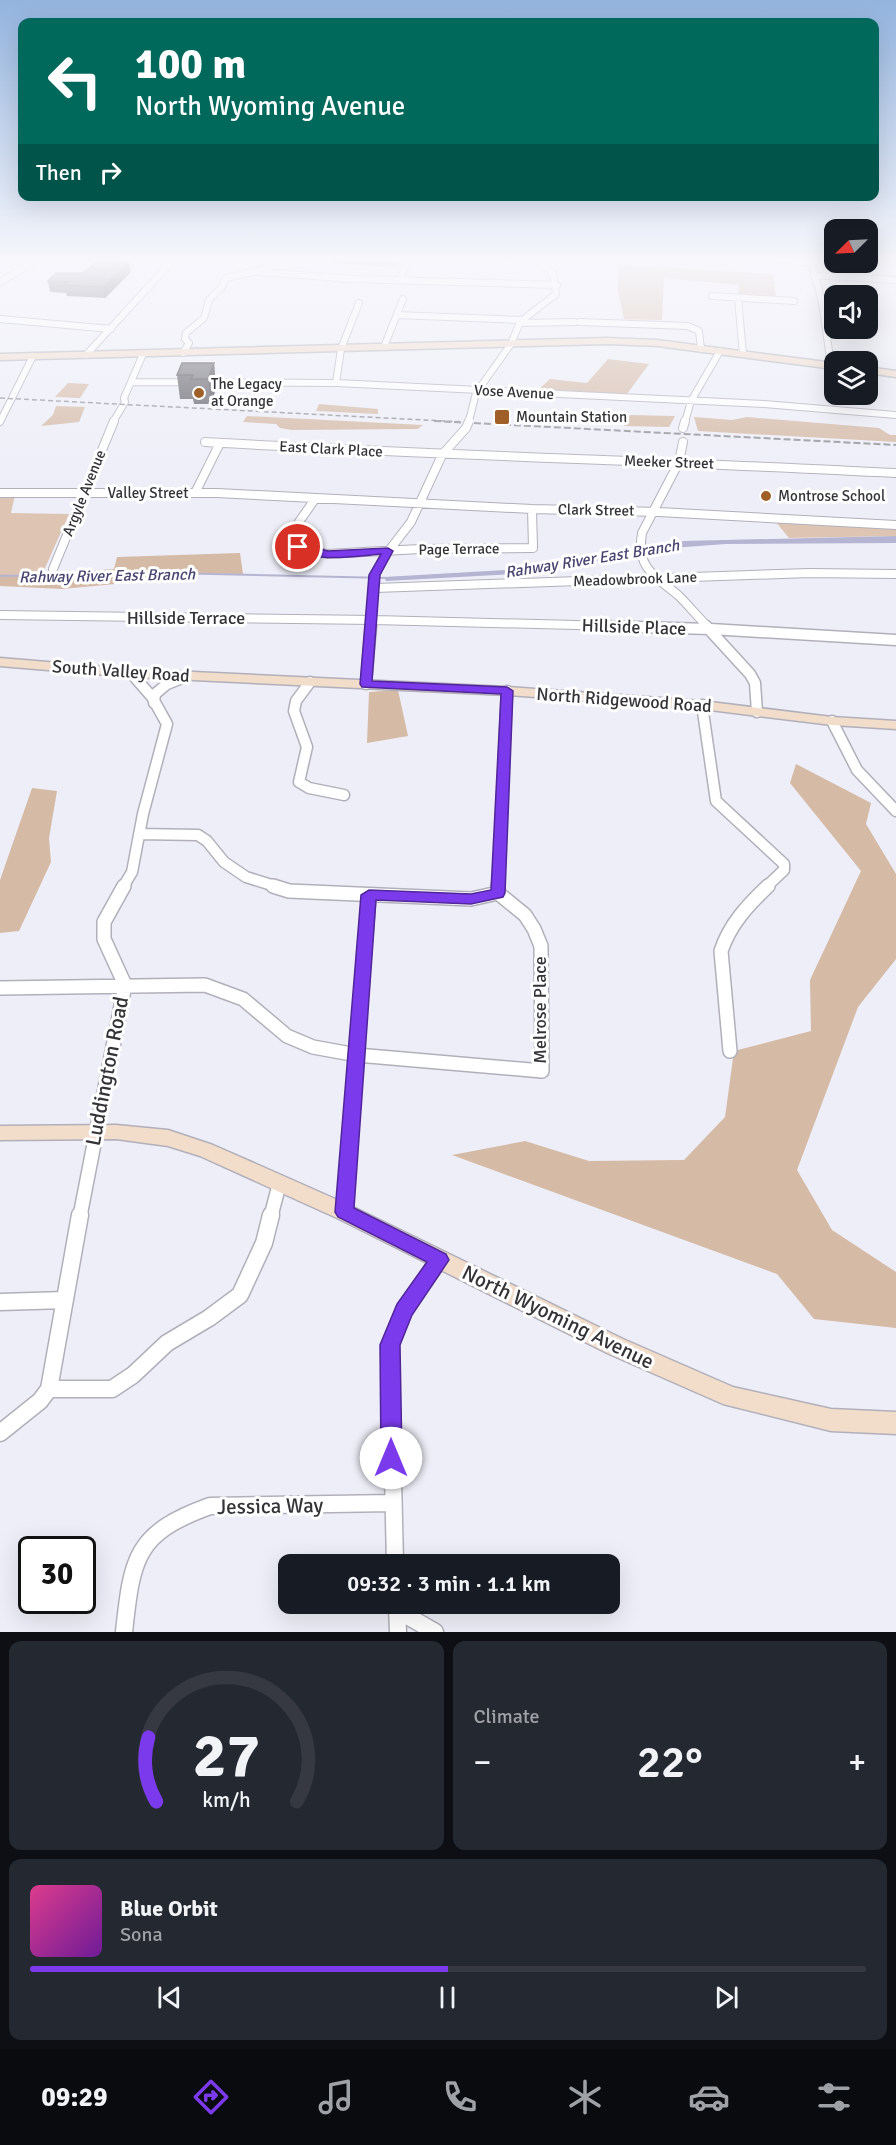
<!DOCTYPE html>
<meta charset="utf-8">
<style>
body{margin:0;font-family:Signika,sans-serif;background:#242831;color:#f1f3f6;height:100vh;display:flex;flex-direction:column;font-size:22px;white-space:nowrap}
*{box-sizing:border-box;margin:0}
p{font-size:20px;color:#9ea1a6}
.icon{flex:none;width:33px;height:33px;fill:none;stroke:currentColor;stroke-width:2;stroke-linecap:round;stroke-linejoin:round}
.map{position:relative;height:1632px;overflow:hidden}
.side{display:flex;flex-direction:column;gap:9px;padding:9px;background:#0d0f14;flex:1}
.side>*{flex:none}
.guide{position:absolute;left:18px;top:18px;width:861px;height:183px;border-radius:12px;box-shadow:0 6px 24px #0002;background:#00695c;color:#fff;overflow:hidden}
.needle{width:39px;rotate:246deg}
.controls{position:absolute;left:824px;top:219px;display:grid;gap:12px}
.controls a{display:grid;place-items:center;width:54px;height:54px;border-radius:12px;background:#171b24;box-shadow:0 6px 24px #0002;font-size:30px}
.speed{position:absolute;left:18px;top:1536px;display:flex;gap:12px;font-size:30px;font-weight:700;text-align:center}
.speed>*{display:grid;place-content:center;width:78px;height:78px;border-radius:50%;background:#171b24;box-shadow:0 6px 24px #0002;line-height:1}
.speed .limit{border:3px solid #111;border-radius:9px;background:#fff;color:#111}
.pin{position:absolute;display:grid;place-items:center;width:51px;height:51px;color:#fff;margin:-26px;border:3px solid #fff;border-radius:50%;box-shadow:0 2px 6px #0007}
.me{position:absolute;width:66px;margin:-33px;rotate:0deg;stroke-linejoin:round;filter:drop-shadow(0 0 4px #0008)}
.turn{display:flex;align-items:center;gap:21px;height:126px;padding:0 18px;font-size:27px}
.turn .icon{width:78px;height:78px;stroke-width:2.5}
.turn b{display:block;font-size:42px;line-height:51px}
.then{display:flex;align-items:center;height:57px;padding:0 18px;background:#0003;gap:12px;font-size:22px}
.big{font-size:45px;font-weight:600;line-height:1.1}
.side .tile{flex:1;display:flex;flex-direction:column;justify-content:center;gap:9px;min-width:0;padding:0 21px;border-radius:12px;background:#242831}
.side .dial{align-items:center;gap:0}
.dial svg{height:156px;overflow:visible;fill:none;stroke:#363941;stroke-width:7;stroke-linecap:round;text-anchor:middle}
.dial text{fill:#f1f3f6;stroke:none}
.song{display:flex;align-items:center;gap:18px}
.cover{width:72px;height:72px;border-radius:9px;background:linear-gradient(135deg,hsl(330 70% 55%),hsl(280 70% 35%))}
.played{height:6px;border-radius:3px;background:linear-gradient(90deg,#7c3aed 50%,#363941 50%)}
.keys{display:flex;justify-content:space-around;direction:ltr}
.heat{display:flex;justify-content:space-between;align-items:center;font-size:33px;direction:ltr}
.side .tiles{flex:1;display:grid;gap:9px;grid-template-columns:1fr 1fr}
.tile:last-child{grid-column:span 2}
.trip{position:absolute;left:278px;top:1554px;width:342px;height:60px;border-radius:12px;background:#171b24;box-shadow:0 6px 24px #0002;font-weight:600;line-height:60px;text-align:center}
.tabs{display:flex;height:96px;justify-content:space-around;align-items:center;background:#090b0e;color:#9ea1a6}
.tabs .icon{width:42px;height:42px}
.tabs .on{color:#7c3aed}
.tabs b{font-size:27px;color:#f1f3f6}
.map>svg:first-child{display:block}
</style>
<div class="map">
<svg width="896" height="1632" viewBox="0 0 896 1632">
<rect width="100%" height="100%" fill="#eeeef8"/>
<path fill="#dec5b3" d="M0 495H15L11 513 69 514 42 575 0 574Z
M775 521 896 528V536L789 538Z"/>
<path fill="#d5baa6" d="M335 259 401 260 396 268 333 263Z
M619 265 773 274 776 297 738 296 739 285 664 278 662 320 624 319 618 291Z
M608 359 649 364 627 394 539 389 550 379 587 383Z
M68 383 89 384 80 398 55 397Z
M319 404 378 409V414L316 411Z
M56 406 85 407 79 422 41 426 53 415Z
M630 415 675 416 669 427 624 426Z
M247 416 423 425 418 429 292 430 280 428 276 424 243 422Z
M694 417 732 420 747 417 879 428 890 435H896V442L698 431Z
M240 553 243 574 168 573 115 584 62 589 0 586V574L42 575 114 569 117 557Z
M398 690 408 736 367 743 369 692Z
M796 764 871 803 866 824 896 874V959L858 1007 797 1170 832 1230 896 1272V1328L814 1319 777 1274 452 1155 525 1141 589 1161 684 1160 725 1117 734 1051 811 1031 810 980 861 871 790 783Z
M32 788 57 791 49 838 51 862 19 931 0 933V880Z"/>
<path fill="#b5b4d2" d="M896 536V543L726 544 658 549 532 573 386 581 384 577 523 569 684 541Z"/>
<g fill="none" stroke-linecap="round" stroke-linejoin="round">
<path stroke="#b5b4d2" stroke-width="2" d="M0 576 168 573 387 578"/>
<defs>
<path id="street-far4" d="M780 259 811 263
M811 259 822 302 831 365
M260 272 353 279 557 285
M813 275 896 280
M401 279 407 259
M0 282 39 259
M712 296 794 301
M738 298 743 354
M397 315 522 320
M0 319 111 329
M580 322 688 326 699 331 701 349
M519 323 575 322
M384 347 403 299
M183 353 189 343 185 339 186 333 204 318 209 300 221 288 226 278 267 269 277 259
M86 355 174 259
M131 382 336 383 764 404 896 415
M336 383 341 349 359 303
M470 417 476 393 511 344 520 322 556 294 553 273 537 259
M0 422 33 356
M113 422 125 402 124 398 143 354
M685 422 691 401 720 351"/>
<path id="street-far3" d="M683 428 685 421
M205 442C435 455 666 461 896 473
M683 442 679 462 642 533C636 570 656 576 679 596 689 606 698 617 708 627
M0 493H217L532 509 659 512 896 525
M195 493 220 443
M315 499 294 529 291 536 294 543 301 548 327 554 420 549 533 548 532 509
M53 569 114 421
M375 588 809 573 896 574
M0 615 375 620 654 627
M371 627 375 575 384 557 411 522 442 455 466 428"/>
<path id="street-far2" d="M598 626 711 629 896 640
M706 626 750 674 755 683 757 712
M310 682 296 701 294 711 307 747 299 782 309 788 344 795
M366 684 371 626
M154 703 155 694 167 684 187 676
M702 705 716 801 784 864V870L766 887
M832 721 857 770 896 811
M139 834 198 835 207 841 224 862 246 877 278 887
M123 887 132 872 143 814 167 724 152 697 131 673
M498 887 507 691"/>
<path id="street-far1" d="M273 886 289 891 471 899 498 893
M0 988 205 985 243 999 287 1036 313 1047 357 1055 542 1071 541 946 534 929 525 915 498 893V886
M730 1051 721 951C730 924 748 905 768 886
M344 1212 369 895
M80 1216 125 985 104 939V922L124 886
M271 1216 279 1185"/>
<path id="street" d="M0 1302 65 1300
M49 1389H112L133 1375 167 1343 209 1318 240 1295 264 1243 271 1215
M0 1433 40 1401 49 1389 80 1215
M395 1564 390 1345 404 1310 439 1260
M397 1607 398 1632
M397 1610 435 1632
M124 1632C132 1558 135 1533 210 1506L392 1503"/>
<path id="secondary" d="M607 338 657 340 834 363V369L657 346 607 344 0 360V354Z
M867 367 896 371V377L867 373Z
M0 658 131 669 507 687 702 701 832 717 896 721V729L832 725 702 709 507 695 131 677 0 666Z
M116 1125 168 1130 213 1145 351 1206 623 1339 733 1387 831 1409 896 1412V1434L831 1431 723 1404 607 1353 337 1218 200 1156 168 1146 116 1139 0 1140V1126Z"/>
</defs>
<use href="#street-far4" stroke="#b1b0ba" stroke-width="8"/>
<use href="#street-far3" stroke="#b1b0ba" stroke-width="10"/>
<use href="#street-far2" stroke="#b1b0ba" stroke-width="13"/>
<use href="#street-far1" stroke="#b1b0ba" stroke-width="16"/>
<use href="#street" stroke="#b1b0ba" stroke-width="19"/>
<use href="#secondary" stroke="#b1b0ba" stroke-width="3"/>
<use href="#street-far4" stroke="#fff" stroke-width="6"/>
<use href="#street-far3" stroke="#fff" stroke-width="8"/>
<use href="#street-far2" stroke="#fff" stroke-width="10"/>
<use href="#street-far1" stroke="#fff" stroke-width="13"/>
<use href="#street" stroke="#fff" stroke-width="16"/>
<use href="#secondary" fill="#f2dcca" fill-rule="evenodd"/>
<path stroke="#919198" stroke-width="1.5" stroke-dasharray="5 3" stroke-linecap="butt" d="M0 398 463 422"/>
<path stroke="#919198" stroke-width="2" stroke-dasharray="7 3" stroke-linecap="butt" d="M434 421 896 445"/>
<defs>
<path id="street-bridge-far1" d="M468 422 470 417"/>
<path id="street-bridge" d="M466 428 469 421"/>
</defs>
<use href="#street-bridge-far1" stroke="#b1b0ba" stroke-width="8" stroke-linecap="butt"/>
<use href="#street-bridge" stroke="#b1b0ba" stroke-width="10" stroke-linecap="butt"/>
<use href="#street-bridge-far1" stroke="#fff" stroke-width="6"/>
<use href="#street-bridge" stroke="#fff" stroke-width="8"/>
</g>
<path fill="#5b5b62" d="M131 272 105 298 67 296 66 293 50 292 48 281 83 273Z
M214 363 216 388 211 404H194L193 399H180L177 375Z"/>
<path fill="#4a4a50" d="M129 261 131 272 105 298 103 287Z
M214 363 216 388 211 404 208 379Z"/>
<path fill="#6a6a72" stroke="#4a4a50" stroke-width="1.5" d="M99 260 129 261 103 287 65 285 68 282 48 281 56 273H83Z
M182 363H214L208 379H191L193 375H177Z"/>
<linearGradient id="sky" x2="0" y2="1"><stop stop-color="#93b4df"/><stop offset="0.53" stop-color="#f7f7fc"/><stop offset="1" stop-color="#f7f7fc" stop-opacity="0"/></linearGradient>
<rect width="896" height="488" fill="url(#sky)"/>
<path fill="#7c3aed" stroke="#51269a" stroke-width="1.5" d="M298 543 328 551 388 548 393 551 380 575 372 681 507 687 513 691 505 893 503 897 471 904 376 900 354 1208 446 1254 449 1260 412 1315 400 1345 402 1458 399 1465 391 1468 384 1465 381 1458 380 1345 397 1304 427 1262 338 1217 335 1212 361 895 369 890 471 894 491 890 501 694 362 687 360 684 369 575 381 554C357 556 311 564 293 547Z"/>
<g fill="#9f5f27" stroke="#fff" stroke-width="2">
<circle cx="199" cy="393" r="6"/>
<rect x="494" y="409" width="16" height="16" rx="3"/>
<circle cx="766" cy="496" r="6"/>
</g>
<g text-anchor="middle" stroke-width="6" stroke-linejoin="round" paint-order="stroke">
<g font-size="15" fill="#343438" stroke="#fff" text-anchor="start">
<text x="211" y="389">The Legacy<tspan x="211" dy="17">at Orange</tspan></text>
<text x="516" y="422">Mountain Station</text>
<text x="778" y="501">Montrose School</text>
</g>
<g font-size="15" fill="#343438" stroke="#fff">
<text transform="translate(514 392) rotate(3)" y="5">Vose Avenue</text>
<text transform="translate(331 449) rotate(3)" y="5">East Clark Place</text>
<text transform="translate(669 462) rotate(2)" y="5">Meeker Street</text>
<text transform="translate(84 493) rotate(-68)" y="5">Argyle Avenue</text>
<text x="148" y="498">Valley Street</text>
<text transform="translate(596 510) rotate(1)" y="5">Clark Street</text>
<text transform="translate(459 549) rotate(-1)" y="5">Page Terrace</text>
<text transform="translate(635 579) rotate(-2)" y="5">Meadowbrook Lane</text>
</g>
<g font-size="16" font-style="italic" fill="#484570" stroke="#fff">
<text transform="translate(592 558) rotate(-9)" y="6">Rahway River East Branch</text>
<text transform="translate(107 575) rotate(-1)" y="6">Rahway River East Branch</text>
</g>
<g font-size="18" fill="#343438" stroke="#fff">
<text x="186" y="624">Hillside Terrace</text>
<text transform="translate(634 627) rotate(2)" y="6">Hillside Place</text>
<text transform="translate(121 671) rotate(4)" y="6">South Valley Road</text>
<text transform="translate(624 700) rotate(4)" y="6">North Ridgewood Road</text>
<text transform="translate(540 1010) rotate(-90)" y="6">Melrose Place</text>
</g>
<g font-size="21" fill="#343438" stroke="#fff">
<text transform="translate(107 1071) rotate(-79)" y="7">Luddington Road</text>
<text transform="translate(558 1317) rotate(26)" y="7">North Wyoming Avenue</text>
<text transform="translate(270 1506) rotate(-1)" y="7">Jessica Way</text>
</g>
</g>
</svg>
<div class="controls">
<a><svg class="needle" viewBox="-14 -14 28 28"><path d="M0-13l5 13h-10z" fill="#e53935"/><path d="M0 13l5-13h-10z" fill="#9ea1a6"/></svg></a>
<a><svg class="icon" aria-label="sound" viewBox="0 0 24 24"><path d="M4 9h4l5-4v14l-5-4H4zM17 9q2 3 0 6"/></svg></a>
<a><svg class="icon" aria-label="layers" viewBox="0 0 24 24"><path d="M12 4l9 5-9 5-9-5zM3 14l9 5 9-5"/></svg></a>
</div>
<div class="speed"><div class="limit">30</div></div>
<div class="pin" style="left:298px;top:547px;background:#d93025"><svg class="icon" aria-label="arrive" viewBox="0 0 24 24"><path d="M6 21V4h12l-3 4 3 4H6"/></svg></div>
<svg class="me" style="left:391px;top:1458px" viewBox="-20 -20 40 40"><circle r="19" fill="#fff"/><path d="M0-13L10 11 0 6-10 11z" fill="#7c3aed"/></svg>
<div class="trip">09:32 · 3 min · 1.1 km</div>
<div class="guide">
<div class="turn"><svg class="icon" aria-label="left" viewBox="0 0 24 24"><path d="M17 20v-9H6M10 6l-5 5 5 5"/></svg><div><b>100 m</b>North Wyoming Avenue</div></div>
<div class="then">Then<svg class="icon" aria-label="right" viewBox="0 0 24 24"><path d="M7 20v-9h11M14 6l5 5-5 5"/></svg></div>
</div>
</div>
<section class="side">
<div class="tiles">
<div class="tile dial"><svg viewBox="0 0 100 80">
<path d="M14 69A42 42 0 1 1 86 69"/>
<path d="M14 69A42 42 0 0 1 10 36" stroke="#7c3aed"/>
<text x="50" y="56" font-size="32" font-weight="700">27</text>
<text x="50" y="72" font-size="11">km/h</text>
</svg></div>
<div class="tile"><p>Climate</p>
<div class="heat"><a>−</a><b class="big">22°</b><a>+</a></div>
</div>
<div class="tile">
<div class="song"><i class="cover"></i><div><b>Blue Orbit</b><p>Sona</p></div></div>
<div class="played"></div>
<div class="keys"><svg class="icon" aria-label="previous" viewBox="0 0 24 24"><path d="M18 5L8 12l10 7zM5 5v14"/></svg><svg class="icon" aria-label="pause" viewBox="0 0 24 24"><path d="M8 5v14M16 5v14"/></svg><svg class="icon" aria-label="next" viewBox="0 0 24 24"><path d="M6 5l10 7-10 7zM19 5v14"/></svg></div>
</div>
</div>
</section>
<nav class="tabs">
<b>09:29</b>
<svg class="icon on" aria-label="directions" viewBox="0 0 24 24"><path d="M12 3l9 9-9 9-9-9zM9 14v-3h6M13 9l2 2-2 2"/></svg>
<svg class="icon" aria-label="music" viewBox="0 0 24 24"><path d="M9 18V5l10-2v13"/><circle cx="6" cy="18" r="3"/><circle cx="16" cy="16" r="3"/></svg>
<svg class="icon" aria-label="phone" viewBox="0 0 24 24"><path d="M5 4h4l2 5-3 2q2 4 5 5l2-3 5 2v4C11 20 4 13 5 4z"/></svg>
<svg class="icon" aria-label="climate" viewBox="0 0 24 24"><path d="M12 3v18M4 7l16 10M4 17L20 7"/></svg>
<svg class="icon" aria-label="car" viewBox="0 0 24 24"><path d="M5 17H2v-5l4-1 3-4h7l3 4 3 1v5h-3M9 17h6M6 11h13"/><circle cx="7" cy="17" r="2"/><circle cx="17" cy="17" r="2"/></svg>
<svg class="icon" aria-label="filters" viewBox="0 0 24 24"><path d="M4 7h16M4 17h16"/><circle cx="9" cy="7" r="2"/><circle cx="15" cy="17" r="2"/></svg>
</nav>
